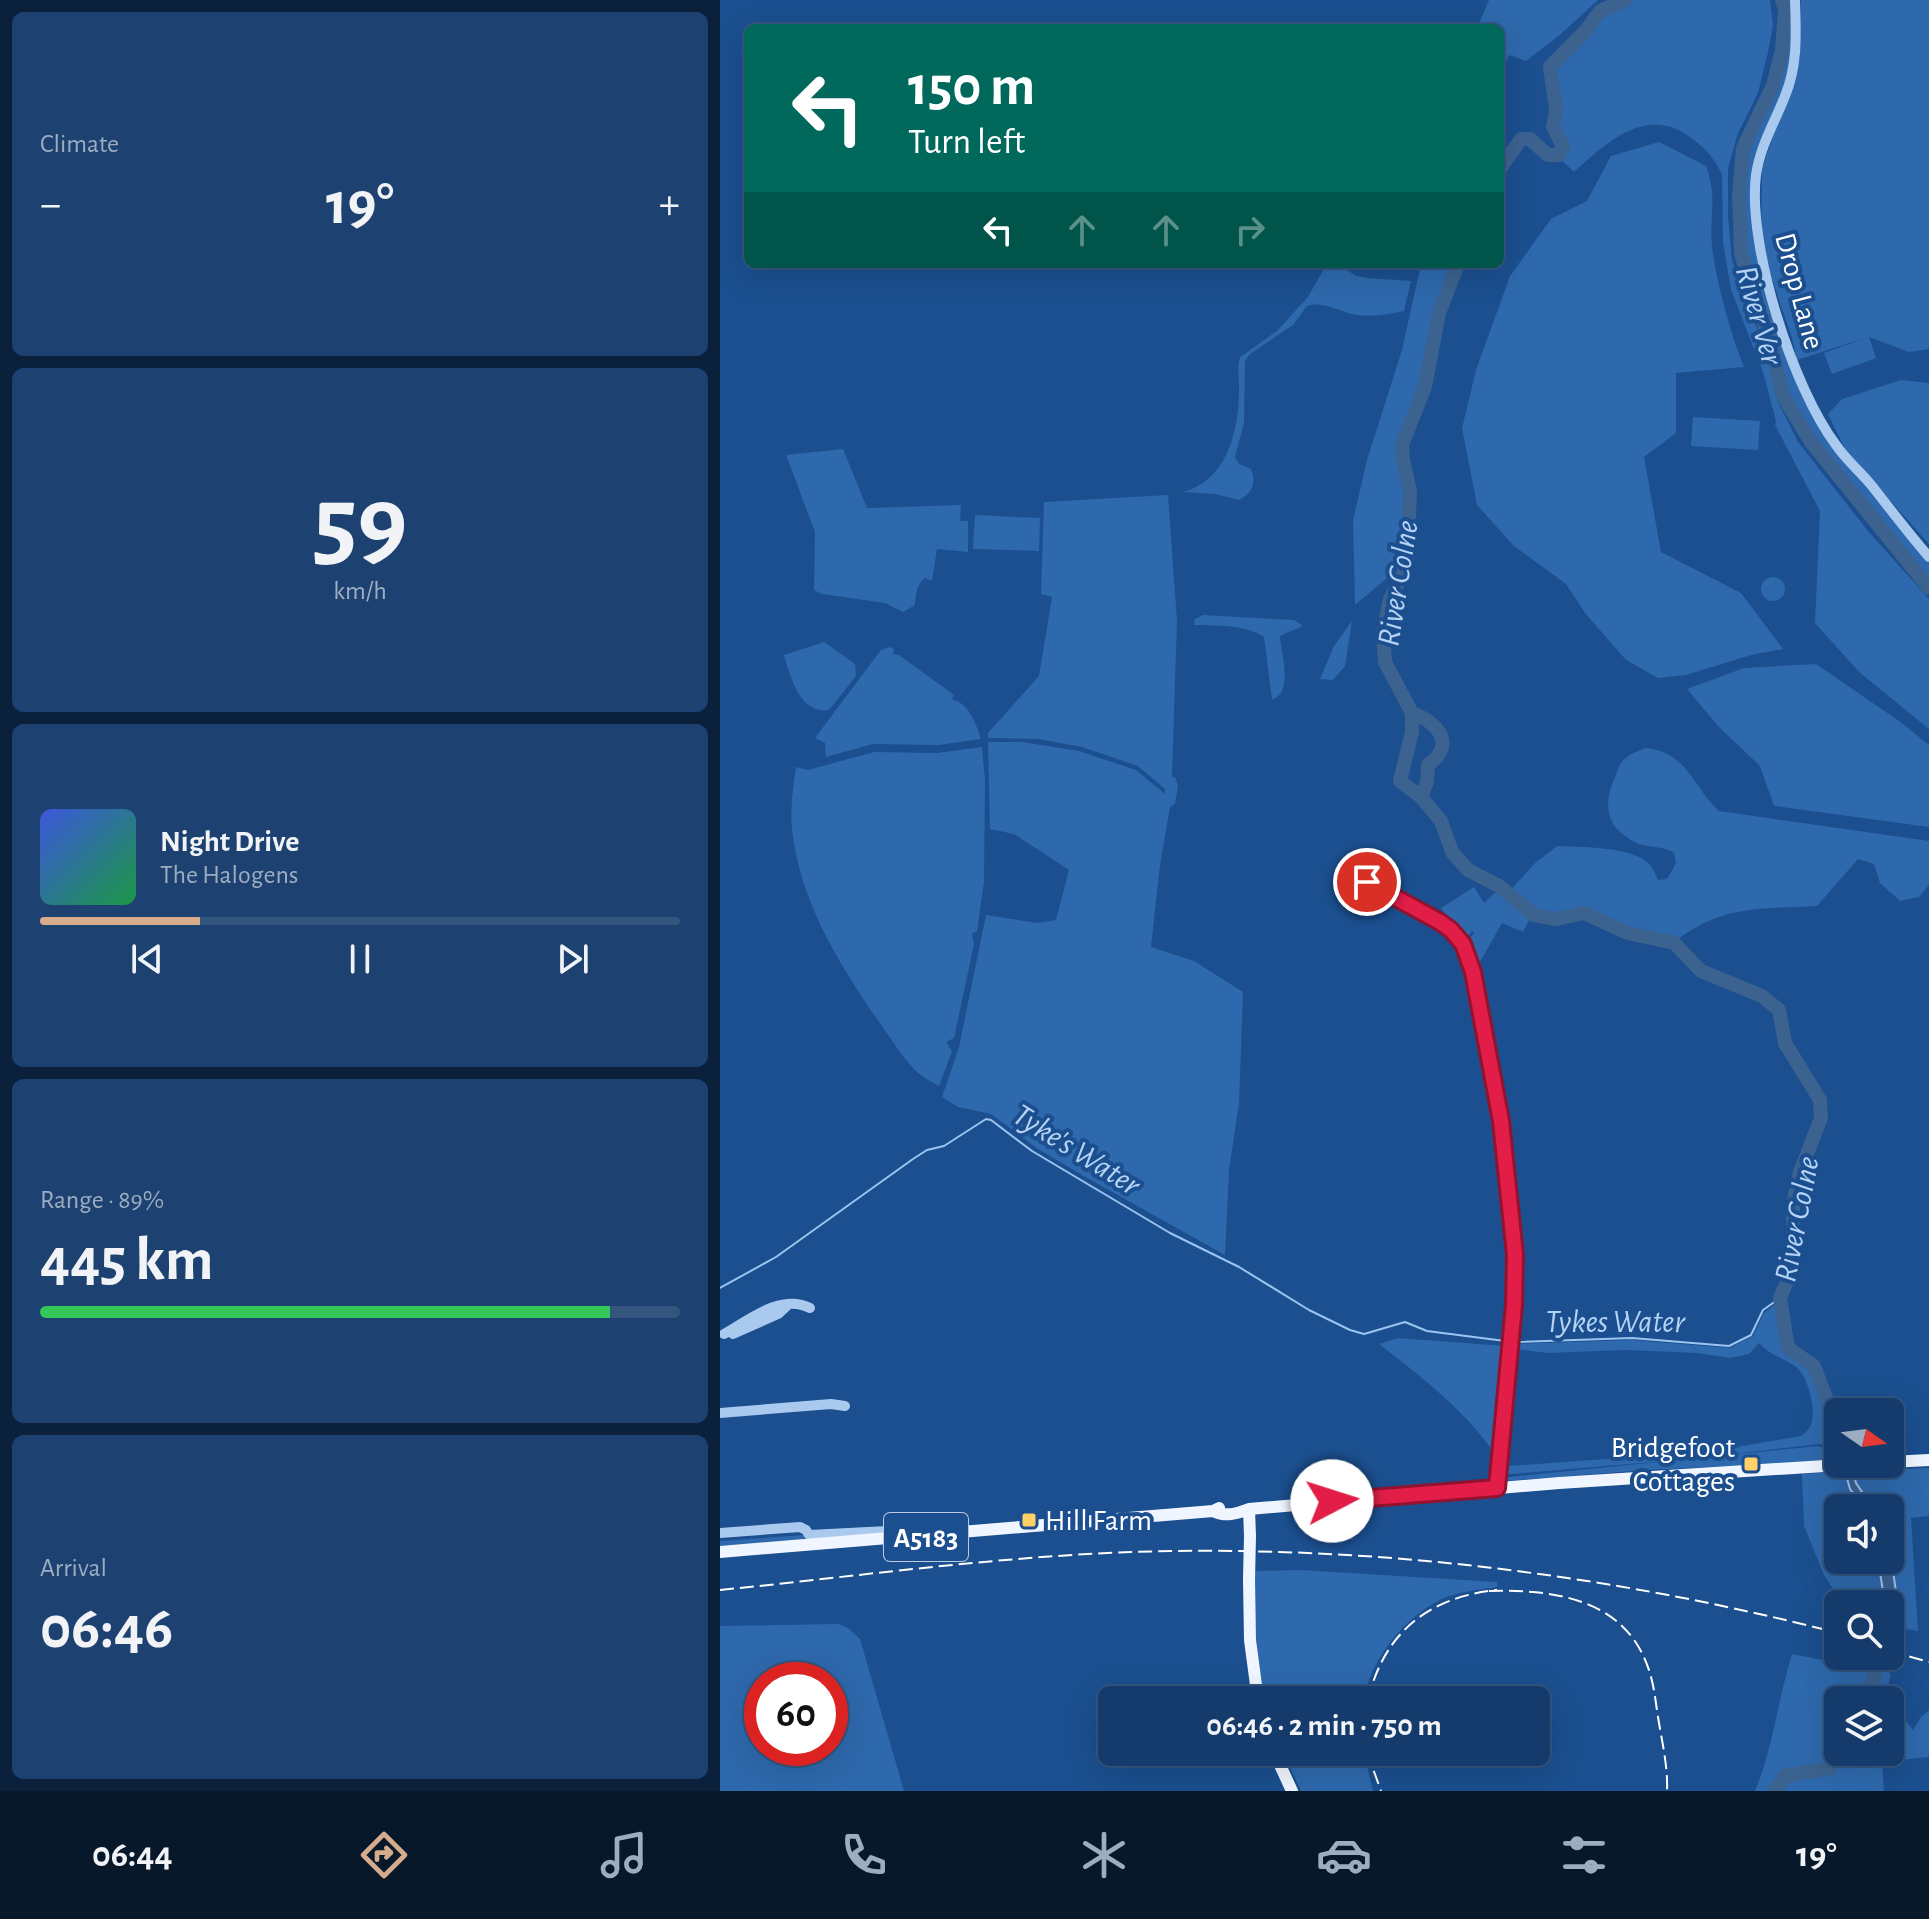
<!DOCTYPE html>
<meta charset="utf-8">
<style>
body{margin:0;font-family:"Alegreya Sans",sans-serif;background:#1d4271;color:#f1f3f6;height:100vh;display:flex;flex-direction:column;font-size:30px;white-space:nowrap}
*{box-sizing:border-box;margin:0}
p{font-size:26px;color:#9dadc1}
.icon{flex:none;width:44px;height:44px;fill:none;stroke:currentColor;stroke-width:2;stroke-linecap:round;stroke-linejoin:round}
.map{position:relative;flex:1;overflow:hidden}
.drawer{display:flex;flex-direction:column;gap:12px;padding:12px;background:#0b203b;width:720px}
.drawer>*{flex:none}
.banner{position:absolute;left:24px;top:24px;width:760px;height:244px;border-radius:12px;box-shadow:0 8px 32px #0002,0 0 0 2px #33557e;background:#00695c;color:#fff;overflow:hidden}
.needle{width:52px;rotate:104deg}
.fabs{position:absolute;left:1104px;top:1398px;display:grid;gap:16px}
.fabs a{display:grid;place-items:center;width:80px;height:80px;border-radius:12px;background:#143b6b;box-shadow:0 8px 32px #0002,0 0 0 2px #33557e;font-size:40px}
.speed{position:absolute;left:24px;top:1662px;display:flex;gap:16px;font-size:40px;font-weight:700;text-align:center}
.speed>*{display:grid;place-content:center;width:104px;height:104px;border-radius:50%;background:#143b6b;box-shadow:0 8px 32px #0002,0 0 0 2px #33557e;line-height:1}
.speed .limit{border:12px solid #d22;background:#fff;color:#111}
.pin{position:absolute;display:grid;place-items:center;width:68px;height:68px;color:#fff;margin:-34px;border:4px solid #fff;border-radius:50%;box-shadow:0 2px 8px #0007}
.me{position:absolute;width:88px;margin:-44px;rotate:85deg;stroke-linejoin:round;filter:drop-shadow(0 0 6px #0008)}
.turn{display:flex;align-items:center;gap:28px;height:168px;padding:0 32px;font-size:36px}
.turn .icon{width:104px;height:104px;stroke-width:2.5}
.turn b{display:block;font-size:56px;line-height:68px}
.lanes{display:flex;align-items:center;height:76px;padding:0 32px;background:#0003;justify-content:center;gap:40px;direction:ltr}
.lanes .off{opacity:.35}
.big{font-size:60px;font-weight:700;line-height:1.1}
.drawer .card{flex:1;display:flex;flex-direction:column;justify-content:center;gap:12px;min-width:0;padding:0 28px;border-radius:12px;background:#1d4271}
.drawer .dial{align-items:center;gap:0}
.dial b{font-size:104px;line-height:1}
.song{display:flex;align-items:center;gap:24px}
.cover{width:96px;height:96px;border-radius:12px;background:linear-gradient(135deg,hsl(230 70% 55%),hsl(140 70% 35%))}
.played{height:8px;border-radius:4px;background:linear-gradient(90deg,#d6ab8b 25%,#33557e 25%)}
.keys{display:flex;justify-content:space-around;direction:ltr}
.heat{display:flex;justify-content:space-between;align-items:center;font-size:44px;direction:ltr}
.charge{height:12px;border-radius:6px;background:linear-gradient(90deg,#34c759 89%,#33557e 0)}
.trip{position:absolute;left:378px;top:1686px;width:452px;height:80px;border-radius:12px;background:#143b6b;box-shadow:0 8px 32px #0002,0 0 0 2px #33557e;font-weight:700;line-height:80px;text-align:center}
.tab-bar{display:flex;height:128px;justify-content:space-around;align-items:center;background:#08182b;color:#9dadc1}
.tab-bar .icon{width:56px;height:56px}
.tab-bar .current{color:#d6ab8b}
.tab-bar b{font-size:36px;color:#f1f3f6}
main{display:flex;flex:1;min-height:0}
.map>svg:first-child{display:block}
</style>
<main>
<section class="drawer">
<div class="card"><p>Climate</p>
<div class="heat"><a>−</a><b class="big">19°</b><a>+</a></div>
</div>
<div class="card dial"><b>59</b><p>km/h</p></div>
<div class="card">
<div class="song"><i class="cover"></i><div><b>Night Drive</b><p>The Halogens</p></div></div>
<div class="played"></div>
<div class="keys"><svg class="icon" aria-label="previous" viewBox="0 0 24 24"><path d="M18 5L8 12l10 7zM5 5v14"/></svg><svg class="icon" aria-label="pause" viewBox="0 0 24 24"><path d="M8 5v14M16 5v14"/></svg><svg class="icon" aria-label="next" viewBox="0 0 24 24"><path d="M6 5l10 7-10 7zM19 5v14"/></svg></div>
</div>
<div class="card"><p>Range · 89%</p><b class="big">445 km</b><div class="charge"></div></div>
<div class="card"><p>Arrival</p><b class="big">06:46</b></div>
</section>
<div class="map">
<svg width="1209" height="1791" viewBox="0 0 1209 1791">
<rect width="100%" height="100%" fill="#1b4f8f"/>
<path fill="#2e69ad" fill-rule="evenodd" d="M769 0H878L842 33 806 61 789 55 780 74V28H766L760 21Z
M908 0H1050L1053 25 1048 52 1038 93 1018 133 1008 168V216L1012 261 1050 363 1056 398 1078 442 1148 531 1209 599V729L1139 672 1095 623 1100 511 1055 425 1056 421 1043 372 1011 290 1003 242 1002 175C995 158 984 147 970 137 926 105 886 143 854 172L840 159 845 145 837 127 839 109 833 78 834 68 882 13Z
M1064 0H1073L1072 68 1039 156 1037 247 1081 390 1209 562V579L1119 472 1081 423 1068 397 1023 254 1021 195 1025 149 1054 86 1064 50 1067 12Z
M1081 0H1209V349L1189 352 1149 337 1156 358 1112 374 1104 353 1148 337 1077 360 1072 338 1041 247 1042 169 1079 55Z
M939 142 986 166C998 199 989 215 992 246 996 281 1011 335 1024 367L956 373V433L924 457 941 552 1021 593 1063 649 1031 655 966 675 938 678 906 660 865 613 846 584 794 546 757 505 742 428 756 370 790 276 831 219 867 201 891 156Z
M618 264 636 276 647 278 691 281 684 311C669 314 654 317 638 315 620 313 605 300 587 306L573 325 530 354 525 361 524 423 515 457 519 464 531 469C537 483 532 493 519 500L495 494 463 492C508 480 519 430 519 388 519 378 517 367 520 357L557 331 588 297 606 265Z
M701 264H734L721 301 701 387 680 449 688 490 685 563 635 605 633 520 647 460 682 350Z
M1181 380 1209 383V544L1126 451 1108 414 1122 399Z
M973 417 1040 421 1038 450 971 446Z
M123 449 147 508 241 505 240 521H248V552L217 549 212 581 205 578C196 585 196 594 195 605L183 612 165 603 102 594 94 590 95 532 66 455Z
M448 495 457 620 452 777H455L458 786 455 804 450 807 440 865 431 947 474 961 523 992 519 1103 509 1170 505 1255 362 1175 318 1149 271 1114 238 1107 222 1097 239 1047 266 915 317 923 336 920 349 870 294 834 270 829 268 742H302L359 751 416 770 445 794V789L418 766 362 747 318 739 268 738V733L319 676 332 597 321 594 324 502Z
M255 515 320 518 319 551 253 549Z
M1041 589a12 12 0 1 1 24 0a12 12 0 1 1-24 0Z
M483 615 574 620 583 626 560 636C561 655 574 691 552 700L544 637C524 624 497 626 474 625L475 619Z
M632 621 625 666 613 680 600 679 614 646Z
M104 642 135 664 136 676 109 710C80 715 70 676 64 655Z
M170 647 174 649 173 654 179 655 234 695 232 700C249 702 256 724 261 739L219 745 153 744 106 757 105 743 95 738 161 650Z
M1096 664 1179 721 1209 745V827L1054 806 1040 766 999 727 967 689 1024 668Z
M262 747 265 780 264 882 257 931 252 934 254 944 234 1038 226 1042 232 1051 219 1086C212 1082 204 1078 198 1073 185 1061 174 1043 164 1029 122 969 80 904 72 829 70 809 73 787 76 767L88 770 154 752 217 753Z
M925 748C968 752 971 785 999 811L1209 841V885L1199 897 1180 901 1160 883 1154 864 1138 859 1097 906C1042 909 1003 905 957 940L928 935 866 911 839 916 815 913 789 892 815 863 837 846C860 847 912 846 929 864 933 868 936 875 938 880L947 879 956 863 954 853C944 845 926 849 913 841 885 826 883 804 895 777 897 773 899 764 903 760 908 755 918 751 925 748Z
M754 887 764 903 779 889 811 916 803 932 782 923 756 969 745 944 754 933 752 931 746 940 721 908Z
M1058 1302 1066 1350 1093 1367 1118 1436V1450L1099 1444 980 1458 781 1475 792 1344 912 1340 1010 1348 1033 1336 1044 1313ZM1039 1343C1052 1357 1063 1357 1076 1367 1088 1377 1095 1406 1092 1421 1091 1428 1086 1432 1081 1436L994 1451 789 1466 796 1349 828 1353 905 1350 978 1353 1010 1358 1029 1354Z
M678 1338 784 1346 775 1454C745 1410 700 1376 659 1344Z
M1098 1446 1117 1453 1118 1461 927 1470 784 1481 779 1478Z
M1209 1468V1516L1191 1518 1198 1631 1173 1627C1177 1587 1170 1548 1170 1508H1153L1136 1483 1133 1471Z
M1125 1471 1130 1489 1145 1508H1118V1560H1158L1165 1604H1123L1104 1575 1084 1526 1082 1474Z
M85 1535 83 1540 0 1548V1541Z
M581 1570 777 1582V1587C759 1590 740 1591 722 1599 684 1617 652 1658 643 1700H545C535 1656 534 1616 535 1571Z
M118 1624 128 1628 140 1639 184 1791H0V1626ZM42 1680H110V1748H42Z
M1072 1654 1142 1668 1145 1658 1163 1663 1161 1670 1171 1673 1166 1694 1176 1696V1708L1193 1730 1201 1717 1209 1710V1757L1162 1762 1164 1791H1059L1066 1780 1063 1777 1053 1791H1035C1053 1748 1058 1699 1072 1654ZM1118 1700H1170V1752H1118Z
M563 1752H644L653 1791H581Z"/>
<path fill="#3c6290" stroke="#9cc4f0" stroke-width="2" d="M1133 1471 1136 1483 1153 1508H1145L1130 1489 1125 1471Z
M1170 1549 1176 1592 1171 1633 1170 1604H1165L1158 1560H1170Z"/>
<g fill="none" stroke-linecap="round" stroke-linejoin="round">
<path stroke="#9cc4f0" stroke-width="2" d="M0 1288 56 1257 193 1159 207 1150 224 1146 266 1119 271 1120 312 1151 450 1233 519 1267 589 1310 630 1330 644 1334 685 1322 707 1331 785 1341
M796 1342 912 1338 1009 1346 1031 1335 1043 1310 1060 1298"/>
<path stroke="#3c6290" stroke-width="14" d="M1062 0 1065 11 1062 50 1053 85 1023 148 1019 195 1021 254 1050 342 1063 396 1091 442 1209 588
M780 169 801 139H810L828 155H839L843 146 833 127 836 110 830 67 867 29 880 11 905 0
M738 264 719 313 705 387 682 445 683 460 690 491 687 567 670 599 663 633 665 662 692 713V732L680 781 701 797 721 821 732 852 748 870 779 886 814 915 836 919 864 913 907 933 954 943 981 971 1042 996 1059 1010 1065 1043 1100 1100 1101 1118 1080 1172 1073 1204 1074 1265 1060 1298 1068 1348 1094 1366 1118 1429
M692 713C718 723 737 744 708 765L707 782 701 797
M1149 1700 1157 1663
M1055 1791 1065 1776 1111 1768 1113 1744 1118 1741"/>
<path stroke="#a9c9ee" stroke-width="10" d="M1075 0C1076 33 1078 65 1065 96 1055 122 1040 146 1036 175 1027 246 1073 388 1116 445 1126 460 1141 472 1152 486 1171 510 1189 534 1209 557
M647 882 700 913 720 922 731 930 743 944 753 972 781 1121 795 1255 794 1305 777 1488
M4 1334C29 1320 61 1293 90 1308
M13 1334 58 1314 69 1304
M0 1413 111 1404 125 1406
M0 1533 80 1527 86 1530 89 1535 207 1529V1537"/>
<path stroke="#f0f6ff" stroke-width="12" d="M1170 1462 1209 1460
M529 1509 530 1536
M493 1511C506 1517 516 1514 529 1509L839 1483 1136 1464
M0 1552 493 1511 499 1508
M529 1579 530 1640 538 1700
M554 1752 572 1791"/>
<path stroke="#fff" stroke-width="2" stroke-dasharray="14 6" stroke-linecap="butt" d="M0 1590C150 1575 301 1553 453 1551 678 1548 900 1577 1118 1633
M769 1591C838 1589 913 1600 932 1681 935 1693 936 1705 938 1717 942 1742 948 1766 947 1791
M1170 1651 1209 1662
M648 1700C664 1632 709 1597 777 1590
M647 1752 661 1791"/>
<path stroke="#f0f6ff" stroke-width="12" d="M529 1579 530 1536"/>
</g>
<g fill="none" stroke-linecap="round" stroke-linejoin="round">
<defs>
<path id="route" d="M612 1501 777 1488 794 1305 795 1255 781 1121 753 972 743 944 731 930 720 922 647 882"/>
</defs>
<use href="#route" stroke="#92132f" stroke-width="20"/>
<use href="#route" stroke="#e11d48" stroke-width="14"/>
</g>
<g fill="#ffd166" stroke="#1b4f8f" stroke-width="3">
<rect x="1023" y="1456" width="16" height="16" rx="4"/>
<rect x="301" y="1512" width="16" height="16" rx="4"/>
</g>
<g text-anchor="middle" stroke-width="8" stroke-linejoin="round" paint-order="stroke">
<rect fill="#1b4f8f" stroke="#bbcadd" stroke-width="2" x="164" y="1513" width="84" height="48" rx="6"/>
<g font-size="28" font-weight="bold" fill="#fff">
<text x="206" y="1547">A5183</text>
</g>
<g font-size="30" fill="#fff" stroke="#1b4f8f">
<text transform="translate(1080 291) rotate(75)" y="10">Drop Lane</text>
</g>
<g font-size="30" fill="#fff" stroke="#1b4f8f" text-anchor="end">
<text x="1015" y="1457">Bridgefoot<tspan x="1015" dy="34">Cottages</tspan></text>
<text x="325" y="1530" text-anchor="start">Hill Farm</text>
</g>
<g font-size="32" font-style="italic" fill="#b5d3f5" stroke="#1b4f8f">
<text transform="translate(1040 315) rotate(74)" y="11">River Ver</text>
<text transform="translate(677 583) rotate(-81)" y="11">River Colne</text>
<text transform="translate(357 1149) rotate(32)" y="11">Tyke's Water</text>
<text transform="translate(1076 1219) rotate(-79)" y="11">River Colne</text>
<text x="895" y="1332">Tykes Water</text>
</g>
</g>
</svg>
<div class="fabs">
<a><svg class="needle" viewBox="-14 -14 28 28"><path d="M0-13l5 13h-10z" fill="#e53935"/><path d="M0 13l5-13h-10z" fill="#9dadc1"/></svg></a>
<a><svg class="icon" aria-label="sound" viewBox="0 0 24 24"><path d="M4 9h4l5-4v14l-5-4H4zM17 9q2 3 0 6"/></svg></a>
<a><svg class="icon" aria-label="search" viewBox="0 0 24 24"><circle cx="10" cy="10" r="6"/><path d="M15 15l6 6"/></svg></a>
<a><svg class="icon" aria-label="layers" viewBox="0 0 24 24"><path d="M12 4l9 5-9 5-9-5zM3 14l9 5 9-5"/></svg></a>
</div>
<div class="speed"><div class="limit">60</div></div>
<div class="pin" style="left:647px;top:882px;background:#d93025"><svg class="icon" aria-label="arrive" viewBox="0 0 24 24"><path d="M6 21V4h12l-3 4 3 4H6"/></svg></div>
<svg class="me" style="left:612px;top:1501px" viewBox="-20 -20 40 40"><circle r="19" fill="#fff"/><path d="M0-13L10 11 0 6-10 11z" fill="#e11d48"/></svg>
<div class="trip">06:46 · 2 min · 750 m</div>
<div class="banner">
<div class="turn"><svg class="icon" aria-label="left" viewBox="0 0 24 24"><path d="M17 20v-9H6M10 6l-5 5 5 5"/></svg><div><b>150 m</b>Turn left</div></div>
<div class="lanes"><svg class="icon" aria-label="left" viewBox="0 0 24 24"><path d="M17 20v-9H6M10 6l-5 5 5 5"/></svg><svg class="icon off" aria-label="ahead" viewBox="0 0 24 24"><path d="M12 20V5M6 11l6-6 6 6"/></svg><svg class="icon off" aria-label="ahead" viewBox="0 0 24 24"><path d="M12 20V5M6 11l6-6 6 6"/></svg><svg class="icon off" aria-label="right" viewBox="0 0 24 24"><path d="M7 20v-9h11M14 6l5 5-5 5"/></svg></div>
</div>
</div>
</main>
<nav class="tab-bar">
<b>06:44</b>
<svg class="icon current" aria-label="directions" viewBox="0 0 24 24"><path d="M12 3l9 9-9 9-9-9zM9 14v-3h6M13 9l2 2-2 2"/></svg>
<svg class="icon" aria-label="music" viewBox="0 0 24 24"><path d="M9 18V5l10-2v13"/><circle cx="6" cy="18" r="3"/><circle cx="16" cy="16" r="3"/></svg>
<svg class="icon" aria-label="phone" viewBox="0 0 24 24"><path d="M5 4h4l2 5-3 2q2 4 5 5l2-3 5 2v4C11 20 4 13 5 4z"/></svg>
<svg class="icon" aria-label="climate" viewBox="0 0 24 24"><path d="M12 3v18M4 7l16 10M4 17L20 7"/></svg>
<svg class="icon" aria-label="car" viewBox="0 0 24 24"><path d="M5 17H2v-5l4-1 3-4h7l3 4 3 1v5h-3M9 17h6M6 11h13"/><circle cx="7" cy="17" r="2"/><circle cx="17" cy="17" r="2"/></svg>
<svg class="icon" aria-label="filters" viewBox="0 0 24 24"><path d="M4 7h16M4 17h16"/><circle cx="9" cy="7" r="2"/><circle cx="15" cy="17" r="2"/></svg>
<b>19°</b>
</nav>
